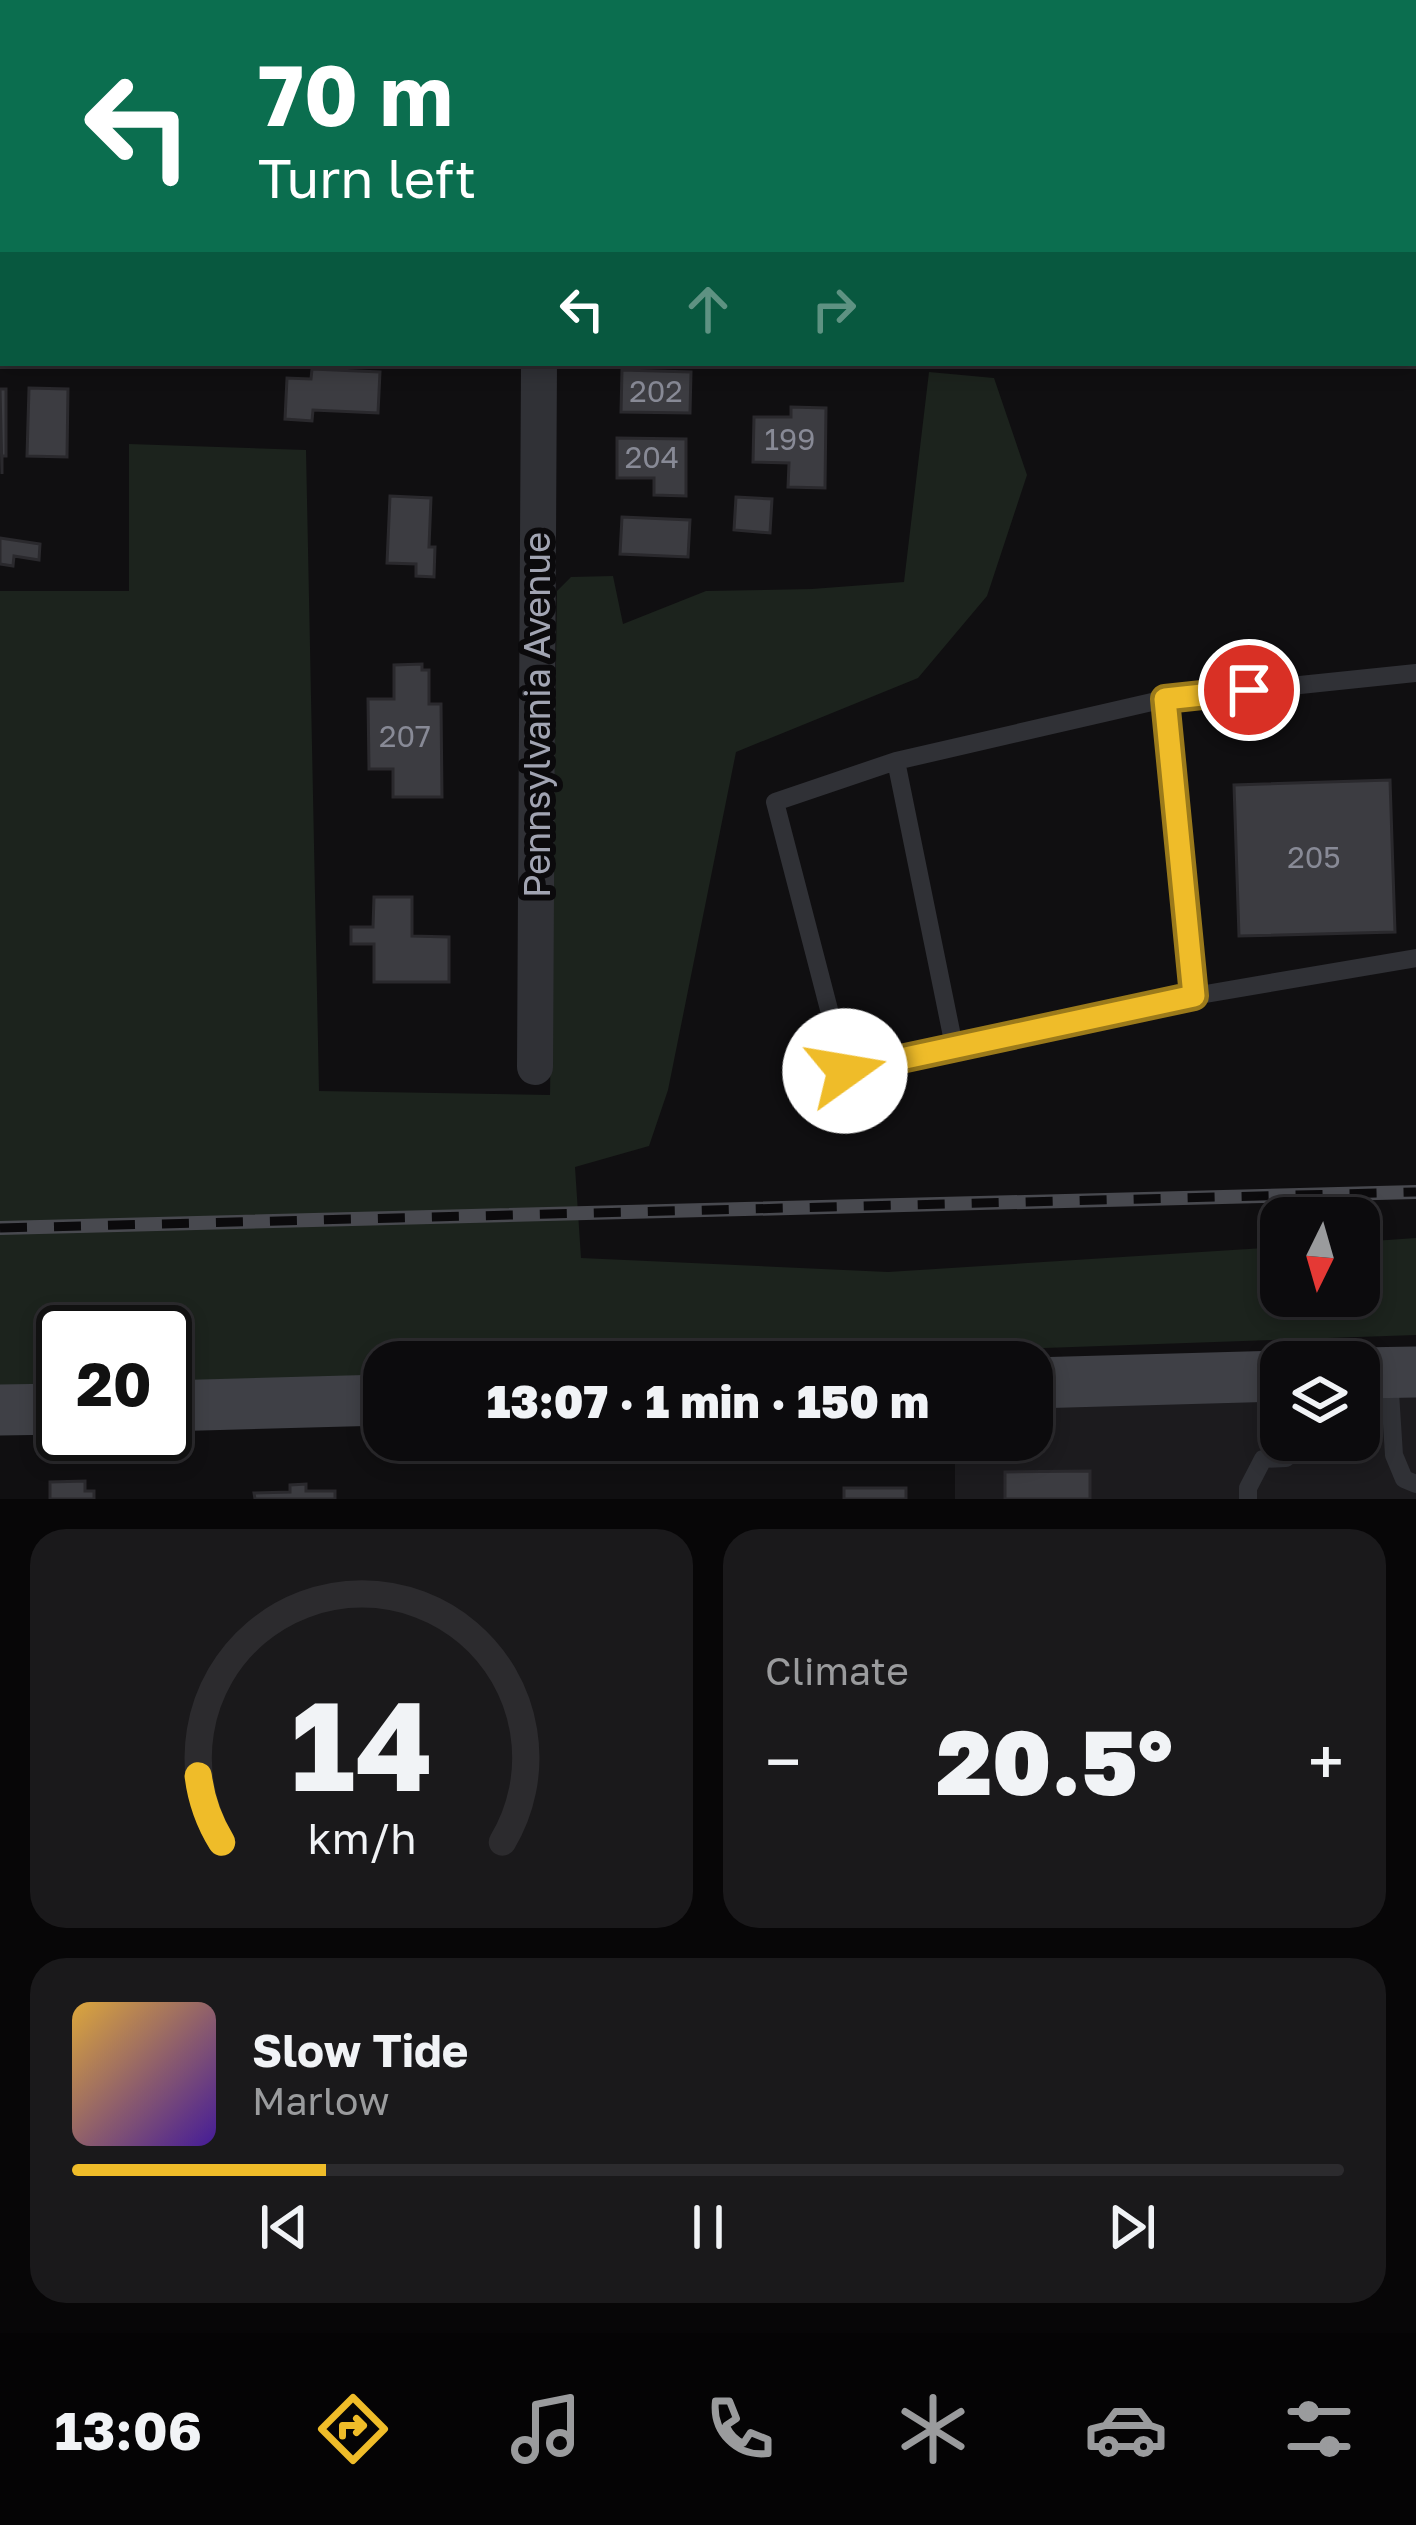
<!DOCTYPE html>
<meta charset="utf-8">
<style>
body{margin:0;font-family:"Golos Text",sans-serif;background:#1a191b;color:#f1f3f6;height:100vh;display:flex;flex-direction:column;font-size:45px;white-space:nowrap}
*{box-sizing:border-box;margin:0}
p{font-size:39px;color:#9a9b9d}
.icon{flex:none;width:66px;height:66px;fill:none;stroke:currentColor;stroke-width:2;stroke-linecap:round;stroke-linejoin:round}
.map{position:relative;height:1499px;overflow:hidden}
.side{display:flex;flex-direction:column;gap:30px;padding:30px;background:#070607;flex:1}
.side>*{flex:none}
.top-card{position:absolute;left:0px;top:0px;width:1416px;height:366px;box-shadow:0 6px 18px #0003,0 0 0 3px #2c2b2e;background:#0b6e4f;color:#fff;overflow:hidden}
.needle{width:78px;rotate:185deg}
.tools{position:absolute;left:1260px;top:1197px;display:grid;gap:24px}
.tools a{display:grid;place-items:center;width:120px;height:120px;border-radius:24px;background:#0c0b0d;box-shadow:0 6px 18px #0003,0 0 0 3px #2c2b2e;font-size:60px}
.speed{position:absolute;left:36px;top:1305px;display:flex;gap:24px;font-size:60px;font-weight:700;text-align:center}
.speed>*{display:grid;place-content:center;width:156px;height:156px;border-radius:50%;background:#0c0b0d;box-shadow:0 6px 18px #0003,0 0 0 3px #2c2b2e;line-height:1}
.speed .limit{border:6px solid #111;border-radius:18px;background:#fff;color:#111}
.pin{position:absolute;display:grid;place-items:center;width:102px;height:102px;color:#fff;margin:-51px;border:6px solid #fff;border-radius:50%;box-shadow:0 3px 12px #0007}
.me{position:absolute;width:132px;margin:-66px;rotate:77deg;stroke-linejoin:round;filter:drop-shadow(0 0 9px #0008)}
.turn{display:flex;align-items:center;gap:42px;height:252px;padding:0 60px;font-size:54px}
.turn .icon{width:156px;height:156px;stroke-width:2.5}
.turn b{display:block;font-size:84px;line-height:102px}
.lanes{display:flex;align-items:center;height:114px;padding:0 60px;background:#0003;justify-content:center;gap:60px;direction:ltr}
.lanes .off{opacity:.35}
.big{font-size:90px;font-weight:800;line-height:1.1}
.side .tile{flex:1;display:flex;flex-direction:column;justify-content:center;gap:18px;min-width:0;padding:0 42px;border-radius:36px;background:#1a191b}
.side .dial{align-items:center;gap:0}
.dial svg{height:312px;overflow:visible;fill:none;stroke:#2c2b2e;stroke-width:7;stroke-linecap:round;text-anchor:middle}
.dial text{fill:#f1f3f6;stroke:none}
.song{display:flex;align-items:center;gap:36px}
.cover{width:144px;height:144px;border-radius:18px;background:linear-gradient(135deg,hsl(40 70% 55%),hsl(260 70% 35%))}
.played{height:12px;border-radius:6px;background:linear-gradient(90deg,#efbc29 20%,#2c2b2e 20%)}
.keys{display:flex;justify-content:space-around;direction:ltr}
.heat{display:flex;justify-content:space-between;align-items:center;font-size:66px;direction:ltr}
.side .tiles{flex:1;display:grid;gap:30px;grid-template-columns:1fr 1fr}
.tile:last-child{grid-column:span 2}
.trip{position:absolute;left:363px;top:1341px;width:690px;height:120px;border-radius:36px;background:#0c0b0d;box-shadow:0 6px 18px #0003,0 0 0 3px #2c2b2e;font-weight:800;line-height:120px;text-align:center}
.tabs{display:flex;height:192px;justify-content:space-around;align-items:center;background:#050405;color:#9a9b9d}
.tabs .icon{width:84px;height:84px}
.tabs .current{color:#efbc29}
.tabs b{font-size:54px;color:#f1f3f6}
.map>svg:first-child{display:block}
</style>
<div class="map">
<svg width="1416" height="1499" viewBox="0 0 1416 1499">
<rect width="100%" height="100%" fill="#100f11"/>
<path fill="#1c1b1e" d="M1416 1372V1499H955V1440H1032V1383L1281 1376V1440H1359V1373Z"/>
<path fill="#1c231d" d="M929 372 994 378 1027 475 987 596 918 678 736 752 668 1090 649 1146 575 1167 581 1258 888 1272 1281 1247V1296H1359V1242L1416 1238V1335L640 1362H384V1400L165 1406V1332H63V1409L0 1410V591H129V444L306 450 319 1091 550 1095 557 591 571 577 613 576 623 624 706 591 812 589 904 582Z"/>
<path fill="#3c3c41" stroke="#2a292d" stroke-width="3" d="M312 369 380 372 378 413 313 410 312 421 285 419 287 378 311 379Z
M622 370 691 372 690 413 621 412Z
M29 388 68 389 67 457 27 456Z
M0 389H6V456H2V474Z
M791 407 826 408 825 488 788 487 789 463 753 462 754 417H791Z
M617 438 686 439V496L654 495V478H617Z
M390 496 431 498 429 547H435L434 577 416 576V564L387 563Z
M736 497 772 499 770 533 734 530Z
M622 517 690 520 688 557 620 554Z
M0 538 40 544 39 560 14 556 13 566 0 564Z
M422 664V670H429V704H441L442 797H393V769H369L368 699H394V665Z
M1390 780 1395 932 1239 936 1234 785Z
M374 897H412V936L449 937V982H374V944H351V927H373Z
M1090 1471V1499H1005V1472Z
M85 1481V1491H94V1499H50V1482Z
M306 1484V1491H335V1499H255L254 1493 290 1492V1485Z
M844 1488H906V1499H844Z"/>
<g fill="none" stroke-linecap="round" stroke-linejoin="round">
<path stroke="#303136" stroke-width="18" d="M1416 673 1165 699 896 761 775 802 845 1071 1194 996 1416 958
M1165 699 1194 996
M896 761 954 1046
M1389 1377 1394 1455 1404 1479 1416 1484
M1248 1499V1488L1263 1459 1286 1458 1295 1440"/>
<path stroke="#303136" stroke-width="36" d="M537 0V3
M1324 0V3
M142 3V0
M922 3V0
M0 311H3
M1413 314H1416
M535 1067 539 363"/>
<path stroke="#3f4046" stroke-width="51" d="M1359 1373 1416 1372
M1032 1383 1281 1376
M165 1406 384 1400
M0 1410 63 1409"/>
<defs>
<path id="rail" d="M0 1228 1416 1192"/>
</defs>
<use href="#rail" stroke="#48494f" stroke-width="14"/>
<use href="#rail" stroke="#0b0a0c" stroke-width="9" stroke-dasharray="27" stroke-linecap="butt"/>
</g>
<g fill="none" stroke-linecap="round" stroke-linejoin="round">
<defs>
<path id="route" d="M845 1071 1194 996 1165 699 1249 690"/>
</defs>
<use href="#route" stroke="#9b7a1b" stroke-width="30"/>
<use href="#route" stroke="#efbc29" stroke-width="21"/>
</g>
<g text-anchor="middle" stroke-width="12" stroke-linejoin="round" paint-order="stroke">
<g font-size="30" fill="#888a96">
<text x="656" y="402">202</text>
<text x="790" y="450">199</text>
<text x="652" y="468">204</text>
<text x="405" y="747">207</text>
<text x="1314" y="868">205</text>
</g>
<g font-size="36" fill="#a1a4b2" stroke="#0b0a0c">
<text transform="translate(537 715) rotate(-90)" y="13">Pennsylvania Avenue</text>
</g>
</g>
</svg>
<div class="tools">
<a><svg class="needle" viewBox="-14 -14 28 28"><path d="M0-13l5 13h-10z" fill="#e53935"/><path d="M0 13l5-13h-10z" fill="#9a9b9d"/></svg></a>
<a><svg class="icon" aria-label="layers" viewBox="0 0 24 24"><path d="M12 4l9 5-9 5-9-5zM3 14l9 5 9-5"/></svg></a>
</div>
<div class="speed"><div class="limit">20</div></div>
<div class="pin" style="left:1249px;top:690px;background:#d93025"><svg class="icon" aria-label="arrive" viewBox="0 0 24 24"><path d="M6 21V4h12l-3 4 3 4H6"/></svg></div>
<svg class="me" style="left:845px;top:1071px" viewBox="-20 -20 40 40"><circle r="19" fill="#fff"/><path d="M0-13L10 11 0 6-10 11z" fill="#efbc29"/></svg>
<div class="trip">13:07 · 1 min · 150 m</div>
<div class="top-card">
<div class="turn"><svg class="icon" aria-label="left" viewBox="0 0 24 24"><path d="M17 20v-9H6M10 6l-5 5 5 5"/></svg><div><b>70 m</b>Turn left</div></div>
<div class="lanes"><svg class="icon" aria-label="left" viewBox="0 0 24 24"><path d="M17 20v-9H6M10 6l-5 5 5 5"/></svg><svg class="icon off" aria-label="ahead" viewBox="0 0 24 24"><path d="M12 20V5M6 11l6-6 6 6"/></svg><svg class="icon off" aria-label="right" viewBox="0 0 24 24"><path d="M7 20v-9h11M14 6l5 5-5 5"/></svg></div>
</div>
</div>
<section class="side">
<div class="tiles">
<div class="tile dial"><svg viewBox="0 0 100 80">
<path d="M14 69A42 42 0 1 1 86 69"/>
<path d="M14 69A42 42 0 0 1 8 52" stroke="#efbc29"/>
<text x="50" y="56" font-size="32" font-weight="700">14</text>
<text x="50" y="72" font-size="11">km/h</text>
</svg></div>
<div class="tile"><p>Climate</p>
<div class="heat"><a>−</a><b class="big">20.5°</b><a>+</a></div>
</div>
<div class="tile">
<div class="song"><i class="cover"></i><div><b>Slow Tide</b><p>Marlow</p></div></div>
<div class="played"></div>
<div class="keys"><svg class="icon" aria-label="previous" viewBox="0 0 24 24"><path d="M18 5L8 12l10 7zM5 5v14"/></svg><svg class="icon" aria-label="pause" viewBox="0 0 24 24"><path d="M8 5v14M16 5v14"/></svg><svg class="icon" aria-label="next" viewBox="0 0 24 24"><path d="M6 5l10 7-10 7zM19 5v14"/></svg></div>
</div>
</div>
</section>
<nav class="tabs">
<b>13:06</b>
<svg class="icon current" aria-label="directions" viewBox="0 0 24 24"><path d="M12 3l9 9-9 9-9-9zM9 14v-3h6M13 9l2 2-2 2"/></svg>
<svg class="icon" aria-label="music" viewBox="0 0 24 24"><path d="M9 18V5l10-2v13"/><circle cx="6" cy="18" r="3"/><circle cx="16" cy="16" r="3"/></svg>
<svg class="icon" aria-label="phone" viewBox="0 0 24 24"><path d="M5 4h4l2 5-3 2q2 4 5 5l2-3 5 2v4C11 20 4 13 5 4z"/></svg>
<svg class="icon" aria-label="climate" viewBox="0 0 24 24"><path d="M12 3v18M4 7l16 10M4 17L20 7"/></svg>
<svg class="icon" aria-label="car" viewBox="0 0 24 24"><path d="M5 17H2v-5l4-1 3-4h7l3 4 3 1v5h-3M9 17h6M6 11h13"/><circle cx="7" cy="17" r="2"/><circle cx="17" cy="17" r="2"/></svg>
<svg class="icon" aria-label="filters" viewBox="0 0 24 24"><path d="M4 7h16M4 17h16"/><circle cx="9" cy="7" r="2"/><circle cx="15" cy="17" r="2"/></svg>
</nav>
